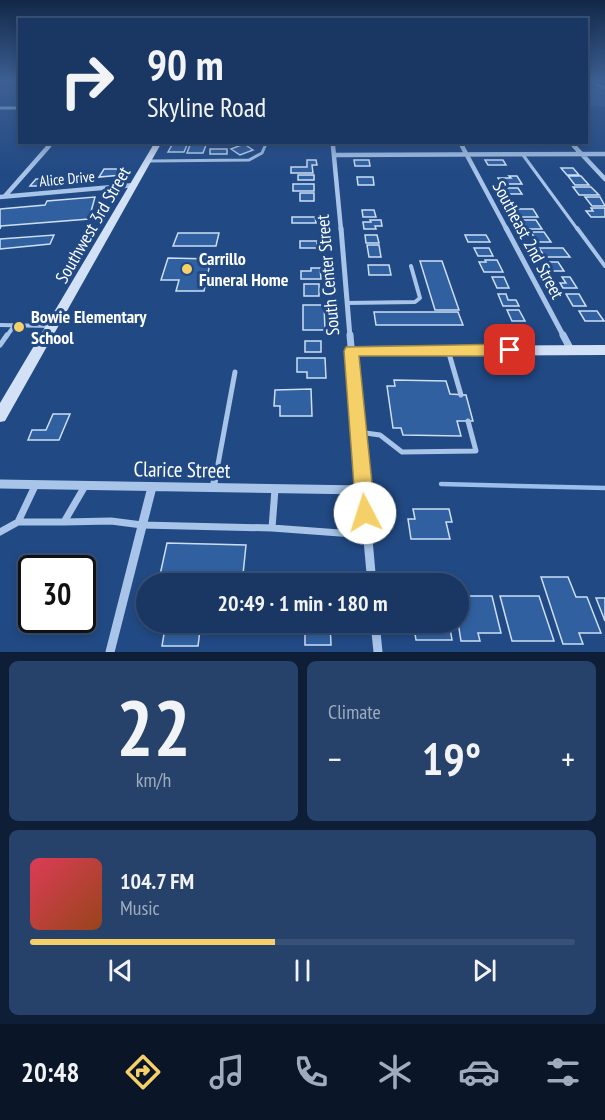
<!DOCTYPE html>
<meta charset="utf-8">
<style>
body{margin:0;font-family:"PT Sans Narrow",sans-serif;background:#26426b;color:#f1f3f6;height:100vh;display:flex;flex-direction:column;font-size:22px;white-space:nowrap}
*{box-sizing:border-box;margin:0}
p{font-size:20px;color:#9facbe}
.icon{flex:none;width:33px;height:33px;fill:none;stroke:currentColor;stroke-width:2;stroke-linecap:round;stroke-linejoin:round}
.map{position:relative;height:652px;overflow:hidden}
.drawer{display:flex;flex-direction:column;gap:9px;padding:9px;background:#0e1e36;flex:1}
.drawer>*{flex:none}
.banner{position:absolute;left:18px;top:18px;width:570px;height:126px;border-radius:0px;box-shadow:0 3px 9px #0003,0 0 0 2px #375177;background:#193762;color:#f1f3f6;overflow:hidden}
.speed{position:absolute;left:18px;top:555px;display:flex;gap:12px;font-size:30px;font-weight:700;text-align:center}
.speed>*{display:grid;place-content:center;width:78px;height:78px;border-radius:50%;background:#193762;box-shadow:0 3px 9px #0003,0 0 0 2px #375177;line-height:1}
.speed .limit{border:3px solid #111;border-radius:9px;background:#fff;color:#111}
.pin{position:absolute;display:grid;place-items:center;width:51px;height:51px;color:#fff;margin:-26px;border-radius:12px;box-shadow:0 3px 9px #0006}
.me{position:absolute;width:66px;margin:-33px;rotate:355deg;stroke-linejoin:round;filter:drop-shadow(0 0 4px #0008)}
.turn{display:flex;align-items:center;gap:21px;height:126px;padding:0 30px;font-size:27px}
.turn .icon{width:78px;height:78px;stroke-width:2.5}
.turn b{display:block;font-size:42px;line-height:51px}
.big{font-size:45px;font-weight:600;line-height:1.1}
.drawer .card{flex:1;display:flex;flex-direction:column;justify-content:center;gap:9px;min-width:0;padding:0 21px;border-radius:9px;background:#26426b}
.drawer .dial{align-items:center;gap:0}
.dial b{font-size:78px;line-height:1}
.song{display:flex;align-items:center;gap:18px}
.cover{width:72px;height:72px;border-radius:9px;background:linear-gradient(135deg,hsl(350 70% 55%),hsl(20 70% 35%))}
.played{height:6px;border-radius:3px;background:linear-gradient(90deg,#f5d069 45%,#375177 45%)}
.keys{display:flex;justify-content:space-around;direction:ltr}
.heat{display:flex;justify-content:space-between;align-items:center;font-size:33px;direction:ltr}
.drawer .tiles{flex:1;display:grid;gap:9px;grid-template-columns:1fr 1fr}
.card:last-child{grid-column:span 2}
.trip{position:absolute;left:136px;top:573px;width:333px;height:60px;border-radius:30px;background:#193762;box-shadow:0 3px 9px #0003,0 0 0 2px #375177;font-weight:600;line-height:60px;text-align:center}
.tabs{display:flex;height:96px;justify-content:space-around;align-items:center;background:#0a1627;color:#9facbe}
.tabs .icon{width:42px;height:42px}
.tabs .active{color:#f5d069}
.tabs b{font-size:27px;color:#f1f3f6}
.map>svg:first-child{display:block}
</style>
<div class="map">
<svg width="605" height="652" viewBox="0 0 605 652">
<rect width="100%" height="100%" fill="#214983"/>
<path fill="#2b5a9b" d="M587 82H605V107L587 105Z"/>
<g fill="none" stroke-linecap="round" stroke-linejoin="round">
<path stroke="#9cbeea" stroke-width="1.5" d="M590 82 605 88"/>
<path stroke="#9cbeea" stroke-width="4.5" d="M441 484 605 488"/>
</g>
<path fill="#3060a0" stroke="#ccdef6" stroke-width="1.5" d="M244 144 253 150 240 155 231 149Z
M172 145H187L184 152H168Z
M190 145H206L203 153H187Z
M210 149H227V154H210Z
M307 160H316L317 165H312L313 173H291V167H307Z
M354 160H369L370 166H355Z
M485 160H503L506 165H488Z
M561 168H573L579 175H567Z
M104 169H125L122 175 99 177Z
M298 175H314V180H298Z
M509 176H517L522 184H501L498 178H511Z
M568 176H581L589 185H575Z
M357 177H373L374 185H358Z
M36 179H53L46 181 42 186H30Z
M293 184H314V191H293Z
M573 187H591L599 195H579Z
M503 188H518L522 194H507Z
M300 193H314V201H300Z
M95 197 89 219 1 226 0 229V209L45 205 47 201Z
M585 197H600L605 206H592Z
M591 208H605V217H591L586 211H593Z
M516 209H533L538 217H521Z
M362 210H374L376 217H363Z
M292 217H315L316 223H292Z
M370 220H381L382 226H375L376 229H364L363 222H371Z
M522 220H536L542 229H528Z
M531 232H544L551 242H537Z
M178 233H219L216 246H173Z
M54 235 50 244 0 249V239Z
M365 235H377L379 243H366Z
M465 235H486L490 242H468Z
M300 241H317V248H300Z
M367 245H379L381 257H369Z
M474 248H489L493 256H478Z
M539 248H563L570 257H545Z
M168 258 211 259 204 291H176L179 280H161Z
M485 260H497L503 272H484L479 262H486Z
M420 261H442L459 310H435Z
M547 262H558L564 271H552Z
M368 265H389L391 275H369Z
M311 268H320L321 279H301V271H311Z
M492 277H504L509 288H497Z
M562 277H570L577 288H563L560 283H566Z
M304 284H319V296H304Z
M498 294H506L508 300H516L519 306H503Z
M566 294H579L586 306H573Z
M303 305H324L325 330H303Z
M507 310H519L525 321H512Z
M579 311H597L604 321H585Z
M374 312H458L463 325H376Z
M305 341H321V352H305Z
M297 358H325L326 378H307V372H297Z
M394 380 446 381 450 394 466 395 473 421H457L461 436 403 435 401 428H393L387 386H395Z
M311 389 312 416H280V406H274L275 390Z
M53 414H70L59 440H28L32 430H46Z
M413 509H449L452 522H446L450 539H411L408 519H415Z
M167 543 246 545 242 584H158Z
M541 577H568L576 597H587L601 633H579L583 644H563Z
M407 580H428V584H408Z
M459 596H492L501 633H478L480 641H461L458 622Z
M500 596H539L554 641H512Z
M596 598H605V621Z
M166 622H201L198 646H162Z
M305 622H330L331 645H305Z
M413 622H449L452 640H416Z"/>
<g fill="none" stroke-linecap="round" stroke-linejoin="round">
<path stroke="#a8c4e8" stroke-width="2" d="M265 147 267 142"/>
<path stroke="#a8c4e8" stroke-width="3" d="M523 155 578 230
M149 161 249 160 262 153 265 146"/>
<path stroke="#a8c4e8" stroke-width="4" d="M577 228 605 266
M347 303 415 302 420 298 411 266
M0 325 51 326
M6 337 14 326"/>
<path stroke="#a8c4e8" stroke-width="5" d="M0 345 7 335
M448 350 461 395
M358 432 380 435 402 452 476 451 468 421
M216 475 235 372"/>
<path stroke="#a8c4e8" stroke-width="7" d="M213 488 216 473
M18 522H64L85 486
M64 522 111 521 142 525 272 528 275 489
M272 528 367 535
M0 532 18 522 35 486"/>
<path stroke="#a8c4e8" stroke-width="3" d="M0 108H20
M333 142V147
M460 142 463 147
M571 142 576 147
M48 147 52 142"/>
<path stroke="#a8c4e8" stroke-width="4.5" d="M333 146 341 230
M462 146 507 230
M574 146 605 179
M334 155 605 154
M5 196 49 146
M0 197 135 185"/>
<path stroke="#a8c4e8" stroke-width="5" d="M341 228 350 337
M506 228 564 337"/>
<path stroke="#a8c4e8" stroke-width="7" d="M350 335 362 475
M563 335 571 350"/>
<path stroke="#a8c4e8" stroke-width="9" d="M362 473 372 584
M0 484 363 490
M375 622 378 652
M110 652 152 487"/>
<path fill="#d3e1f7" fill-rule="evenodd" d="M155 142H162L5 421 0 422V403Z
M605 345V355L351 356 347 355 345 351 347 347 351 346Z"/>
</g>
<linearGradient id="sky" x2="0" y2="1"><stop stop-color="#122848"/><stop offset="0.47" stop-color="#3d5f93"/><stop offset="1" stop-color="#3d5f93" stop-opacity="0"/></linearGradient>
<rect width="605" height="173" fill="url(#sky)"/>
<path fill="#f5d069" stroke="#9f8744" stroke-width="1.5" d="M510 344 515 346 517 350 515 354 510 356H359L375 513 372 520 365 522 359 520 356 513 344 351 346 347Z"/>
<g fill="#f5d069" stroke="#214983" stroke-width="2">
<circle cx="187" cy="269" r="6"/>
<circle cx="19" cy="327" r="6"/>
</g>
<g text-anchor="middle" stroke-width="6" stroke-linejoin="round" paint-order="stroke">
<g font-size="15" fill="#fff" stroke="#214983">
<text transform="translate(67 179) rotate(-5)" y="5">Alice Drive</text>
</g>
<g font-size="18" fill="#fff" stroke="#214983">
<text transform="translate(93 225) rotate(-60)" y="6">Southwest 3rd Street</text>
<text transform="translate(528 240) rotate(62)" y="6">Southeast 2nd Street</text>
<text transform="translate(328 275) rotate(-95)" y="6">South Center Street</text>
</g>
<g font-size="18" font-weight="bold" fill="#fff" stroke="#214983" text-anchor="start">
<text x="199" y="265">Carrillo<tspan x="199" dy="21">Funeral Home</tspan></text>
<text x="31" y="323">Bowie Elementary<tspan x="31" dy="21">School</tspan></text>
</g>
<g font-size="21" fill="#fff" stroke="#214983">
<text transform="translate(182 470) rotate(1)" y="7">Clarice Street</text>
</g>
</g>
</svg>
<div class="speed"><div class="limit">30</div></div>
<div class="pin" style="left:510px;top:350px;background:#d93025"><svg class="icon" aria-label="arrive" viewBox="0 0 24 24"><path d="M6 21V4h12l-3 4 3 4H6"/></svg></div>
<svg class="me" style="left:365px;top:513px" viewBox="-20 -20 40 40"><circle r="19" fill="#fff"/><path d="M0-13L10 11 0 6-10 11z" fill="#f5d069"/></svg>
<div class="trip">20:49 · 1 min · 180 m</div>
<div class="banner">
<div class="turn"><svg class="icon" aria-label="right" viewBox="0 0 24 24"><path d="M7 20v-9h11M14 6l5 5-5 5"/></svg><div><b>90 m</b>Skyline Road</div></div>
</div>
</div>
<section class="drawer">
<div class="tiles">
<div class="card dial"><b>22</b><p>km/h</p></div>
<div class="card"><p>Climate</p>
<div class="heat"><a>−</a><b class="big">19°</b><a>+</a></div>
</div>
<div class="card">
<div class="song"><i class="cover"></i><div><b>104.7 FM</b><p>Music</p></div></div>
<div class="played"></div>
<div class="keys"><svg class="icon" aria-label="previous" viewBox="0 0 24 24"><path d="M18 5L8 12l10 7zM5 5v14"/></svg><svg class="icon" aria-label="pause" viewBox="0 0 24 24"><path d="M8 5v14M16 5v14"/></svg><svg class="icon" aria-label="next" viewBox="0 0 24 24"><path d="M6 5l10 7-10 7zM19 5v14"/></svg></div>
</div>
</div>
</section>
<nav class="tabs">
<b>20:48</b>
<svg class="icon active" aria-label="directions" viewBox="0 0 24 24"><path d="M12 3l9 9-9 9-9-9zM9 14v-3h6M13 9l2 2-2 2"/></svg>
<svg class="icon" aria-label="music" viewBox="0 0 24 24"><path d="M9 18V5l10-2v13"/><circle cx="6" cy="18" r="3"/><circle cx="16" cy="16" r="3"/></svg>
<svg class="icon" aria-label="phone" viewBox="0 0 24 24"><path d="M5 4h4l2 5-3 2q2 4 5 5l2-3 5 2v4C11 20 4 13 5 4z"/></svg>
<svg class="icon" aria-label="climate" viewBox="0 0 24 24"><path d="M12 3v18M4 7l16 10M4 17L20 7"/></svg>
<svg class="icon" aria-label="car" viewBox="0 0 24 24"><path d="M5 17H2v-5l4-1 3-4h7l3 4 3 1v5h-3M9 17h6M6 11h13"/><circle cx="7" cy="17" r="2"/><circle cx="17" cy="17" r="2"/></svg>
<svg class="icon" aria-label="filters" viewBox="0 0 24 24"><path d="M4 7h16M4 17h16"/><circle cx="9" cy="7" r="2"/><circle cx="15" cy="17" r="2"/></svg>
</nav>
